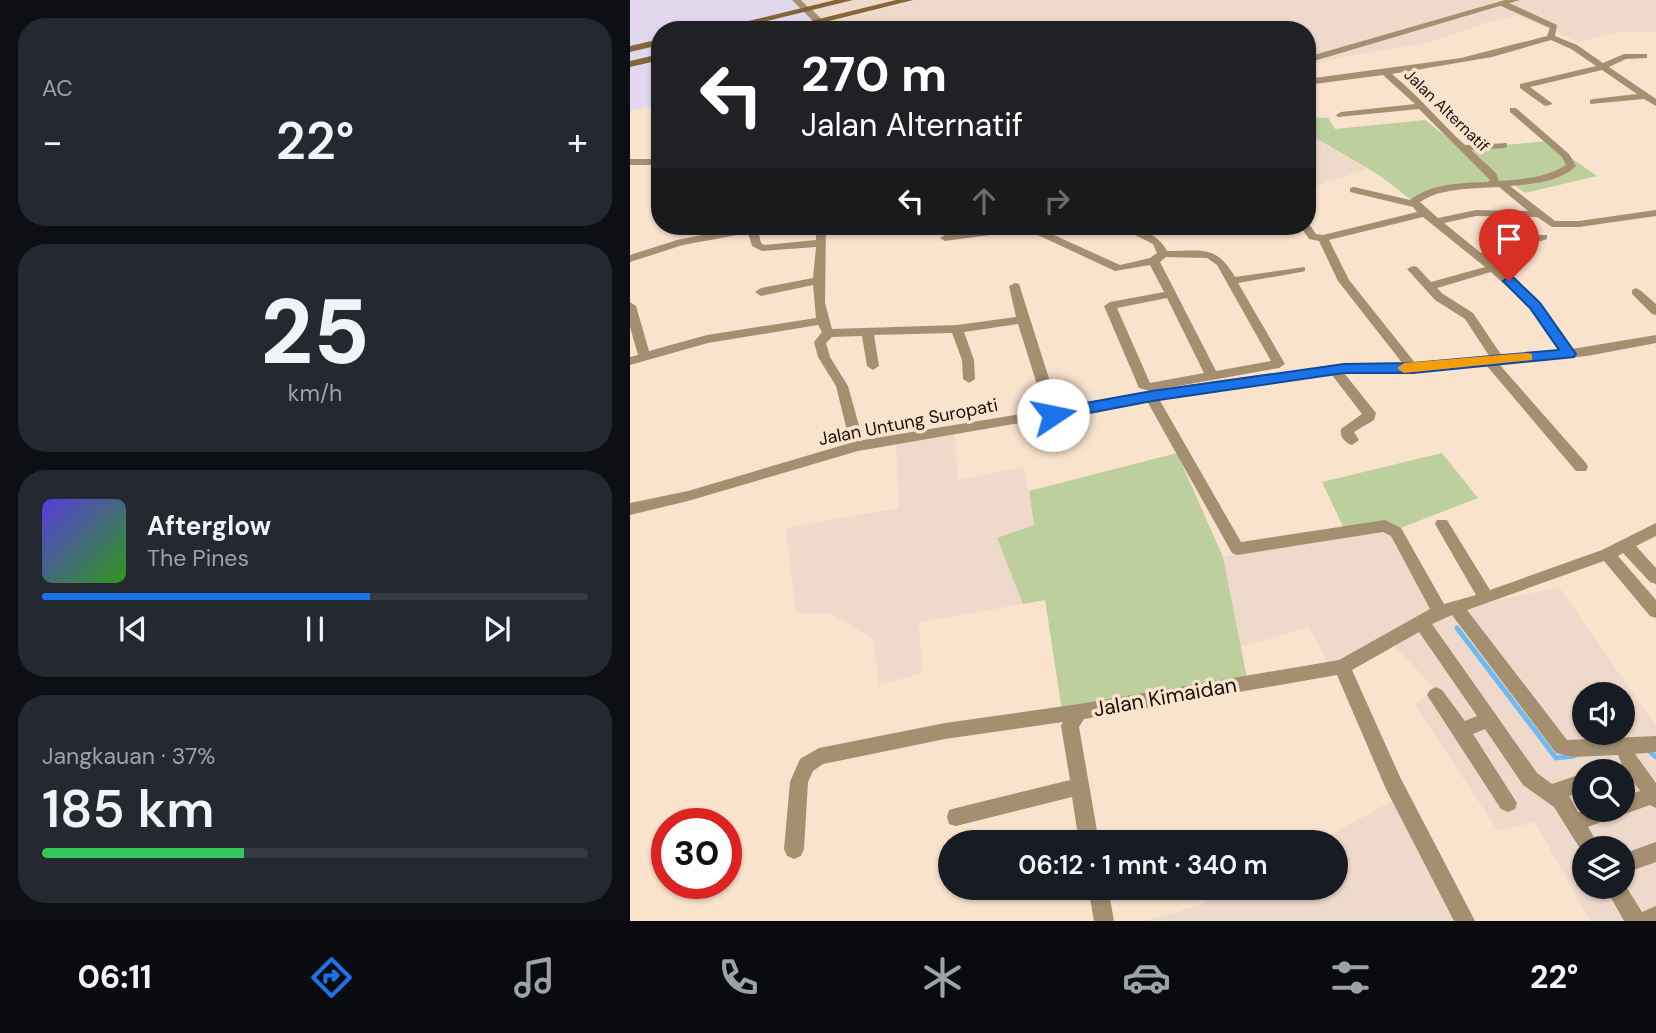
<!DOCTYPE html>
<html lang="id">
<meta charset="utf-8">
<style>
body{margin:0;font-family:"DM Sans",sans-serif;background:#242831;color:#f1f3f6;height:100vh;display:flex;flex-direction:column;font-size:26px;white-space:nowrap}
*{box-sizing:border-box;margin:0}
p{font-size:23px;color:#9ea1a6}
.icon{flex:none;width:38px;height:38px;fill:none;stroke:currentColor;stroke-width:2;stroke-linecap:round;stroke-linejoin:round}
.map{position:relative;flex:1;overflow:hidden}
.drawer{display:flex;flex-direction:column;gap:18px;padding:18px;background:#0d0f14;width:630px}
.drawer>*{flex:none}
.top-card{position:absolute;left:21px;top:21px;width:665px;height:214px;border-radius:28px;box-shadow:0 2px 5px #0004;background:#202124;color:#fff;overflow:hidden}
.controls{position:absolute;left:942px;top:682px;display:grid;gap:14px}
.controls a{display:grid;place-items:center;width:63px;height:63px;border-radius:50%;background:#171b24;box-shadow:0 2px 5px #0004;font-size:35px}
.speed{position:absolute;left:21px;top:808px;display:flex;gap:14px;font-size:35px;font-weight:700;text-align:center}
.speed>*{display:grid;place-content:center;width:91px;height:91px;border-radius:50%;background:#171b24;box-shadow:0 2px 5px #0004;line-height:1}
.speed .limit{border:10px solid #d22;background:#fff;color:#111}
.pin{position:absolute;display:grid;place-items:center;width:60px;height:60px;color:#fff;margin:-72px -30px;border-radius:50% 50% 50% 0;rotate:-45deg;box-shadow:0 0 7px #0007}
.pin .icon{rotate:45deg}
.me{position:absolute;width:77px;margin:-38px;rotate:79deg;stroke-linejoin:round;filter:drop-shadow(0 0 5px #0008)}
.turn{display:flex;align-items:center;gap:24px;height:147px;padding:0 35px;font-size:32px}
.turn .icon{width:91px;height:91px;stroke-width:2.5}
.turn b{display:block;font-size:49px;line-height:60px}
.lanes{display:flex;align-items:center;height:66px;padding:0 35px;background:#0003;justify-content:center;gap:35px;direction:ltr}
.lanes .off{opacity:.35}
.big{font-size:52px;font-weight:600;line-height:1.1}
.drawer .widget{flex:1;display:flex;flex-direction:column;justify-content:center;gap:10px;min-width:0;padding:0 24px;border-radius:28px;background:#242831}
.drawer .dial{align-items:center;gap:0}
.dial b{font-size:91px;line-height:1}
.song{display:flex;align-items:center;gap:21px}
.cover{width:84px;height:84px;border-radius:10px;background:linear-gradient(135deg,hsl(250 70% 55%),hsl(110 70% 35%))}
.played{height:7px;border-radius:4px;background:linear-gradient(90deg,#1a73e8 60%,#363941 60%)}
.keys{display:flex;justify-content:space-around;direction:ltr}
.heat{display:flex;justify-content:space-between;align-items:center;font-size:38px;direction:ltr}
.charge{height:10px;border-radius:5px;background:linear-gradient(90deg,#34c759 37%,#363941 0)}
.trip{position:absolute;left:308px;top:830px;width:410px;height:70px;border-radius:35px;background:#171b24;box-shadow:0 2px 5px #0004;font-weight:600;line-height:70px;text-align:center}
.tabs{display:flex;height:112px;justify-content:space-around;align-items:center;background:#090b0e;color:#9ea1a6}
.tabs .icon{width:49px;height:49px}
.tabs .selected{color:#1a73e8}
.tabs b{font-size:32px;color:#f1f3f6}
main{display:flex;flex:1;min-height:0}
.map>svg:first-child{display:block}
</style>
<main>
<section class="drawer">
<div class="widget"><p>AC</p>
<div class="heat"><a>−</a><b class="big">22°</b><a>+</a></div>
</div>
<div class="widget dial"><b>25</b><p>km/h</p></div>
<div class="widget">
<div class="song"><i class="cover"></i><div><b>Afterglow</b><p>The Pines</p></div></div>
<div class="played"></div>
<div class="keys"><svg class="icon" aria-label="previous" viewBox="0 0 24 24"><path d="M18 5L8 12l10 7zM5 5v14"/></svg><svg class="icon" aria-label="pause" viewBox="0 0 24 24"><path d="M8 5v14M16 5v14"/></svg><svg class="icon" aria-label="next" viewBox="0 0 24 24"><path d="M6 5l10 7-10 7zM19 5v14"/></svg></div>
</div>
<div class="widget"><p>Jangkauan · 37%</p><b class="big">185 km</b><div class="charge"></div></div>
</section>
<div class="map">
<svg width="1026" height="921" viewBox="0 0 1026 921">
<rect width="100%" height="100%" fill="#f9e3cd"/>
<path fill="#e2d8ed" d="M0 0H163L205 30H30V104L0 111Z"/>
<path fill="#eed9cb" fill-rule="evenodd" d="M163 0H1026V32H989L948 42 888 16 861 21 798 43 708 58 677 66V30H205Z
M677 133 737 169 677 189Z
M325 433 327 480 393 467 405 525 367 538 393 604 289 622 292 673 249 685 243 638 200 613H166L156 528 269 508 266 443Z
M768 529 817 611 929 587 1026 726V921H960L905 822 868 831 784 704 806 690 762 643 703 672 679 627 611 647 593 557 716 533ZM954 695H992V733H954ZM954 772H992V810H954ZM954 849H992V887H954Z
M768 798 839 921H514L568 906 602 887H705V842H687Z"/>
<path fill="#bccf9c" d="M677 117 698 118 705 129 795 120 832 149 917 141 967 176 895 193 878 180 780 199 749 175 677 133Z
M547 453 593 557 619 688 433 717 415 600 393 604 367 538 404 525 399 491Z
M812 453 848 498 768 529 716 533 692 482Z"/>
<g fill="none" stroke-linecap="round" stroke-linejoin="round">
<path stroke="#70baf1" stroke-width="5" d="M827 628 926 758 944 756
M1017 749 1026 757"/>
<path fill="#a48f71" fill-rule="evenodd" d="M162 0H171L180 9 173 11Z
M871 2H877L927 25 925 36 947 45 973 63 994 54H1017V58L996 59 979 67 1026 99V106L1014 99 960 104V100L963 99 1007 94 972 70 900 87 923 104 915 106 890 88V84L966 66 941 49 921 40 862 57 762 74C788 95 810 122 835 145L877 143V147L874 148 841 150 866 173 869 181C893 179 915 178 936 165L932 157 880 112V108H886L939 154 946 166C929 182 903 184 880 186L925 221H949L1026 210V216L949 227H922L907 217 846 216 814 223 851 253 909 235H917V239L858 258 909 303 921 323 942 349 1026 335V343L957 356 869 364 956 463 958 467 956 471H946L856 365 783 372 714 373 746 413 744 420 724 432 729 440 722 445C715 443 709 436 711 429L732 414 702 375 529 399 611 542 755 520 771 528 814 604 846 595 805 524 807 520H817L860 590 972 550 1026 523V536L1006 546 1026 568V584L1020 582 993 553 988 556 1026 600V618L1020 616 974 561 837 610 937 740 1026 736V752L1005 754 1026 783V808L1020 805 992 815 988 813 987 816 958 827 971 849H954V855L924 807 893 785 855 729 843 734 887 803 885 809 878 812 871 809 797 695 800 690 806 687 812 690 835 721 847 716 789 632 722 670 770 777 845 921H824L756 789 707 675 454 719 449 727 469 842H449L442 797 326 826 319 824 317 817 319 810 326 808 440 780 431 726 433 722 315 739 193 764 183 771 178 782 174 849 171 856 164 859 157 856 154 849 160 782 170 759 189 748 315 723 449 704 709 660 800 609 761 536 753 532 607 555 602 553 517 401 228 451 58 501 0 515V503L58 491 220 443 206 386 188 357 184 342 192 332 188 325 78 343 0 365V357L8 355 0 327V302L6 306 19 351 77 335 186 318 183 285 131 296 125 292 131 288 183 278 186 247 132 251 122 246 118 233 53 245 0 262V255L47 240 117 226H127L131 243 134 245 186 240V226H196L195 303 202 329 327 325 386 317 379 286 385 283 389 284 428 407C541 388 657 366 773 364L708 281 689 241 679 239 670 226 679 224 686 234 693 235 787 212 783 207 720 192V188L724 187 780 200C802 183 831 183 858 182L860 180 789 109 708 117 706 115 711 112 785 104 753 75 677 85V79L831 58 917 36 920 28 871 6ZM869 187 898 211 846 210 808 218 790 202C812 187 843 189 869 187ZM793 217 855 267 801 282 787 267 783 266 777 269 805 300 835 319 860 357 786 364 719 280 699 240ZM861 272 900 308 930 350 872 356 843 313 813 294 807 288ZM388 324 415 410 233 440 218 386 200 357 196 343 202 337 232 336 237 366 243 370 249 366 244 335 322 333 332 360 333 379 339 383 345 379 344 360 334 332ZM822 615 926 753 942 757 988 755 993 767 985 772H992V785L1003 781 1010 791 992 797V810L948 812 939 796 954 791V773L922 784 907 773 802 624Z
M0 159H30V165H0Z
M382 226H404L490 265 520 258 527 253 523 244 487 226C506 226 528 233 537 251 571 251 586 244 605 277L675 267V271L671 272 608 283 655 364 649 368 520 391 509 388 474 306 480 302 534 292 520 265 485 271 397 230 315 241 310 238 315 235ZM536 257 577 258 587 265 641 361 586 371 530 262ZM537 298 574 373 520 383 487 308Z
M1006 288 1010 290 1026 304V315L1022 314 1002 294V290Z
M1026 842V862L992 874V854Z
M992 880 1012 912 1026 906V921H994L975 887H992Z
M458 887H478L484 921H464Z"/>
<path fill="#a48f71" fill-rule="evenodd" d="M875 0H890L677 63V57Z
M173 7H179L203 30H192L173 11Z"/>
<path fill="#836536" fill-rule="evenodd" d="M205 0H223L100 30H81Z
M266 0H283L163 30H144Z
M30 39V45L0 52V46Z
M30 54V60L0 67V61Z"/>
</g>
<path fill="#1a73e8" stroke="#114b97" stroke-width="2" d="M879 277 884 278 910 303 946 354 944 357 783 373H714L522 401 423 420 415 415 423 409 522 391 714 364 783 363 929 350 900 308 873 281Z"/>
<path fill="#f59e0b" d="M897 353 902 354V360L774 373 767 368 774 363Z"/>
<g text-anchor="middle" stroke-width="7" stroke-linejoin="round" paint-order="stroke">
<g font-size="16" fill="#19110a" stroke="#f9e3cd">
<text transform="translate(817 110) rotate(44)" y="6">Jalan Alternatif</text>
</g>
<g font-size="18" fill="#19110a" stroke="#f9e3cd">
<text transform="translate(278 422) rotate(-11)" y="6">Jalan Untung Suropati</text>
</g>
<g font-size="21" fill="#19110a" stroke="#f9e3cd">
<text transform="translate(535 697) rotate(-10)" y="7">Jalan Kimaidan</text>
</g>
</g>
</svg>
<div class="controls">
<a><svg class="icon" aria-label="sound" viewBox="0 0 24 24"><path d="M4 9h4l5-4v14l-5-4H4zM17 9q2 3 0 6"/></svg></a>
<a><svg class="icon" aria-label="search" viewBox="0 0 24 24"><circle cx="10" cy="10" r="6"/><path d="M15 15l6 6"/></svg></a>
<a><svg class="icon" aria-label="layers" viewBox="0 0 24 24"><path d="M12 4l9 5-9 5-9-5zM3 14l9 5 9-5"/></svg></a>
</div>
<div class="speed"><div class="limit">30</div></div>
<div class="pin" style="left:879px;top:281px;background:#d93025"><svg class="icon" aria-label="arrive" viewBox="0 0 24 24"><path d="M6 21V4h12l-3 4 3 4H6"/></svg></div>
<svg class="me" style="left:423px;top:415px" viewBox="-20 -20 40 40"><circle r="19" fill="#fff"/><path d="M0-13L10 11 0 6-10 11z" fill="#1a73e8"/></svg>
<div class="trip">06:12 · 1 mnt · 340 m</div>
<div class="top-card">
<div class="turn"><svg class="icon" aria-label="left" viewBox="0 0 24 24"><path d="M17 20v-9H6M10 6l-5 5 5 5"/></svg><div><b>270 m</b>Jalan Alternatif</div></div>
<div class="lanes"><svg class="icon" aria-label="left" viewBox="0 0 24 24"><path d="M17 20v-9H6M10 6l-5 5 5 5"/></svg><svg class="icon off" aria-label="ahead" viewBox="0 0 24 24"><path d="M12 20V5M6 11l6-6 6 6"/></svg><svg class="icon off" aria-label="right" viewBox="0 0 24 24"><path d="M7 20v-9h11M14 6l5 5-5 5"/></svg></div>
</div>
</div>
</main>
<nav class="tabs">
<b>06:11</b>
<svg class="icon selected" aria-label="directions" viewBox="0 0 24 24"><path d="M12 3l9 9-9 9-9-9zM9 14v-3h6M13 9l2 2-2 2"/></svg>
<svg class="icon" aria-label="music" viewBox="0 0 24 24"><path d="M9 18V5l10-2v13"/><circle cx="6" cy="18" r="3"/><circle cx="16" cy="16" r="3"/></svg>
<svg class="icon" aria-label="phone" viewBox="0 0 24 24"><path d="M5 4h4l2 5-3 2q2 4 5 5l2-3 5 2v4C11 20 4 13 5 4z"/></svg>
<svg class="icon" aria-label="climate" viewBox="0 0 24 24"><path d="M12 3v18M4 7l16 10M4 17L20 7"/></svg>
<svg class="icon" aria-label="car" viewBox="0 0 24 24"><path d="M5 17H2v-5l4-1 3-4h7l3 4 3 1v5h-3M9 17h6M6 11h13"/><circle cx="7" cy="17" r="2"/><circle cx="17" cy="17" r="2"/></svg>
<svg class="icon" aria-label="filters" viewBox="0 0 24 24"><path d="M4 7h16M4 17h16"/><circle cx="9" cy="7" r="2"/><circle cx="15" cy="17" r="2"/></svg>
<b>22°</b>
</nav>
